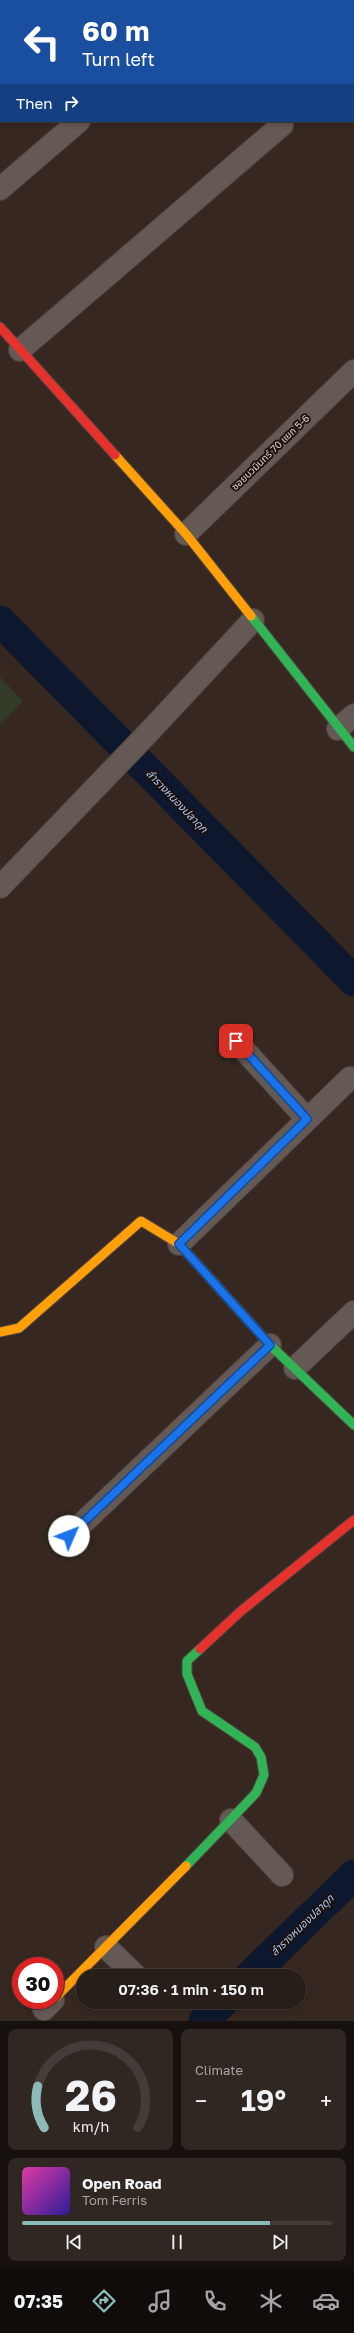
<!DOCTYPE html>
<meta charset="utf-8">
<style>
body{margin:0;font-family:"Golos Text","Noto Sans Thai",sans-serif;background:#302722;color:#f1f3f6;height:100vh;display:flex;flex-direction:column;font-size:15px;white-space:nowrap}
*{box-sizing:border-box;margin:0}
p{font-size:13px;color:#a5a2a2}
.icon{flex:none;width:22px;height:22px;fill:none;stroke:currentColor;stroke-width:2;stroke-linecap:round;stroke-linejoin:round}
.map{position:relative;height:2021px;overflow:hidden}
.side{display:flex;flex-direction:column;gap:8px;padding:8px;background:#16100e;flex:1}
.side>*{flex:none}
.hud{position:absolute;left:0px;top:0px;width:354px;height:122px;box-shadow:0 2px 6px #0003,0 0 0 1px #443c38;background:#1a4fa0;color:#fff;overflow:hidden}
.speed{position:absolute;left:12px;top:1957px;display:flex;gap:8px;font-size:20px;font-weight:700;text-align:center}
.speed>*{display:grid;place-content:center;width:52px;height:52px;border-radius:50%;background:#281e19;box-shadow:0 2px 6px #0003,0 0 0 1px #443c38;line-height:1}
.speed .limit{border:6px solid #d22;background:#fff;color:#111}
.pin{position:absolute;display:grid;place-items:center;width:34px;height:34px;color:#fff;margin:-17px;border-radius:8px;box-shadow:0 2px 6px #0006}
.me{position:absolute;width:44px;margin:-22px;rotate:46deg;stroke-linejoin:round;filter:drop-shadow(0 0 3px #0008)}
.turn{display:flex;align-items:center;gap:14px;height:84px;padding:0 16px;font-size:18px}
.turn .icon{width:52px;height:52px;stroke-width:2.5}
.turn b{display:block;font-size:28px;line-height:34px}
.then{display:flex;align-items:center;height:38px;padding:0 16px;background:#0003;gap:8px;font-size:15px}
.big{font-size:30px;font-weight:600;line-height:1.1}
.side .tile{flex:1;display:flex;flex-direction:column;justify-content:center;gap:6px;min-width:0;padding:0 14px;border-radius:8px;background:#302722}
.side .dial{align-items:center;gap:0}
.dial svg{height:104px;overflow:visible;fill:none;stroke:#443c38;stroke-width:7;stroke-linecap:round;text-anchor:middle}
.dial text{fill:#f1f3f6;stroke:none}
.song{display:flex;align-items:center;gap:12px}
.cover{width:48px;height:48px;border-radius:6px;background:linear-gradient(135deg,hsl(320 70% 55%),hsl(250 70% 35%))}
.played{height:4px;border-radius:2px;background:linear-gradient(90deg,#8bbbb9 80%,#443c38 80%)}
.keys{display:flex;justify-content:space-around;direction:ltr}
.heat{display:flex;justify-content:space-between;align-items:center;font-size:22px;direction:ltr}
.side .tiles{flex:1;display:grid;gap:8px;grid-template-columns:1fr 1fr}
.tile:last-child{grid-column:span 2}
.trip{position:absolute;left:76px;top:1969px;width:230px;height:40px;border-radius:20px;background:#281e19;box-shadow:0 2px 6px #0003,0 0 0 1px #443c38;font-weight:600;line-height:40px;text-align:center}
.dock{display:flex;height:64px;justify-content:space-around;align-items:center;background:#100c0a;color:#a5a2a2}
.dock .icon{width:28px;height:28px}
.dock .selected{color:#8bbbb9}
.dock b{font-size:18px;color:#f1f3f6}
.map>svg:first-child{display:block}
</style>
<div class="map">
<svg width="354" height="2021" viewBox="0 0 354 2021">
<rect width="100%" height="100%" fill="#362821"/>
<path fill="#323b28" d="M0 677 23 701 0 725Z"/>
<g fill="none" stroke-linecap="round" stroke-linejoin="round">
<path stroke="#0d182e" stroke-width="31" d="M182 0 183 1
M0 621 354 981
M250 1976 354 1875
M204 2021 223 2002"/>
<defs>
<path id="street" d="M51 1 52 0
M0 47 1 46
M0 189 79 121
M20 350 282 125
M186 534 354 371
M338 729 354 715
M0 887 149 732 253 620
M236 1041 307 1119
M179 1244 350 1078
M295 1368 354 1312
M69 1536 270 1345
M231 1820 282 1875
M106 1947 136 1976
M44 2009 53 2000"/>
<path id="fast" d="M251 616 354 747
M236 1307 270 1345 354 1425
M186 1866 256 1793 264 1775 261 1757 255 1747 202 1711 187 1674V1661L200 1649"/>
<path id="slow" d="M115 455 186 534 251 616
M0 1332 19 1328 141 1221 179 1244 236 1307
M55 1998 186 1866"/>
<path id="jam" d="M0 327 115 455
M200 1649 241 1611 354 1520"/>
</defs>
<use href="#street" stroke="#50423e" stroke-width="24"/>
<use href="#fast" stroke="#50423e" stroke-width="11"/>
<use href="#slow" stroke="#50423e" stroke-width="11"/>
<use href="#jam" stroke="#50423e" stroke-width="11"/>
<use href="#street" stroke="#655955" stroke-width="22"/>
<use href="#fast" stroke="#30b455" stroke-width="9"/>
<use href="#slow" stroke="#ff9f0a" stroke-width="9"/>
<use href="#jam" stroke="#e5322d" stroke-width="9"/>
</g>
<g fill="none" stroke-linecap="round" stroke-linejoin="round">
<defs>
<path id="route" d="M69 1536 270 1345 179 1244 307 1119 236 1041"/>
</defs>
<use href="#route" stroke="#114b97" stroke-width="10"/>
<use href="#route" stroke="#1a73e8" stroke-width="7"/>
</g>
<g text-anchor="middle" stroke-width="4" stroke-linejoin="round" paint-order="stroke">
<g font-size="10" fill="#e1cec7" stroke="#1d110c">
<text transform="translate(270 452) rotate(-44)" y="4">ซอยนวมินทร์ 70 แยก 5-6</text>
</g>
<g font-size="11" font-style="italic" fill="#aac9fe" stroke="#1d110c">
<text transform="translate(177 801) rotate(46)" y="4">ลำรางหนองปลาดุก</text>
<text transform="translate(302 1925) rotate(-44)" y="4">ลำรางหนองปลาดุก</text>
</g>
</g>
</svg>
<div class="speed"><div class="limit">30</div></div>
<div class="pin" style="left:236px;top:1041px;background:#d93025"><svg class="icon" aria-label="arrive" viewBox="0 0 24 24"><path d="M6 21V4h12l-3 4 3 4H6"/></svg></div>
<svg class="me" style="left:69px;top:1536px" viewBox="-20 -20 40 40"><circle r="19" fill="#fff"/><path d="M0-13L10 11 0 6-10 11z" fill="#1a73e8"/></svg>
<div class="trip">07:36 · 1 min · 150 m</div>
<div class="hud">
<div class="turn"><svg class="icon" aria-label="left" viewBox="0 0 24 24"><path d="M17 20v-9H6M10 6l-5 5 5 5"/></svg><div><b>60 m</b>Turn left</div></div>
<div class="then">Then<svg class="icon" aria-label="right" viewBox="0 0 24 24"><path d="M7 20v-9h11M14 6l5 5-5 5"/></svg></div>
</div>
</div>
<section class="side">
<div class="tiles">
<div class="tile dial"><svg viewBox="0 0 100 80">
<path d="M14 69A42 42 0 1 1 86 69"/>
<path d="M14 69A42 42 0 0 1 9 37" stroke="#8bbbb9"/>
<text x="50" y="56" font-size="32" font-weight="700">26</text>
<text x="50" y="72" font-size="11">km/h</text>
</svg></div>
<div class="tile"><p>Climate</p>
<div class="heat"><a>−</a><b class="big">19°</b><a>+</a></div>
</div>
<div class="tile">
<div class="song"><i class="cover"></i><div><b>Open Road</b><p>Tom Ferris</p></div></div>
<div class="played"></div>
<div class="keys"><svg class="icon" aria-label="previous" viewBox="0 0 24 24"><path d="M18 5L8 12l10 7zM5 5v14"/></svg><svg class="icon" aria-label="pause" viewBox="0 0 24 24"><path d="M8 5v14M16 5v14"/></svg><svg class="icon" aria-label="next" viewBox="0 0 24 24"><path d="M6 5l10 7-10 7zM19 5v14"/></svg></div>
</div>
</div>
</section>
<nav class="dock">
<b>07:35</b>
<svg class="icon selected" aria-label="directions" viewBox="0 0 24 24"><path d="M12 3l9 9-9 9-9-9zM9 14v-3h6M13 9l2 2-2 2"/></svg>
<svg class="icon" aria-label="music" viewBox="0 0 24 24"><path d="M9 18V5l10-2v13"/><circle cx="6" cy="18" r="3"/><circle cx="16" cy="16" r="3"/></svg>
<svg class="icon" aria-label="phone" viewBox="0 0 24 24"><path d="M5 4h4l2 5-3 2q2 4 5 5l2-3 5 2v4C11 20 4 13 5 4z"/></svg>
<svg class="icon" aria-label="climate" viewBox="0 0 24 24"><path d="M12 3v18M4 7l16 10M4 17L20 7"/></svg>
<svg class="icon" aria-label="car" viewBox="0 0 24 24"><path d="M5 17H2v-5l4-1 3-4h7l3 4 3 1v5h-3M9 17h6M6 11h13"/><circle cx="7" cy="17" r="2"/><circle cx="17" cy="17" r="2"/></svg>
</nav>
